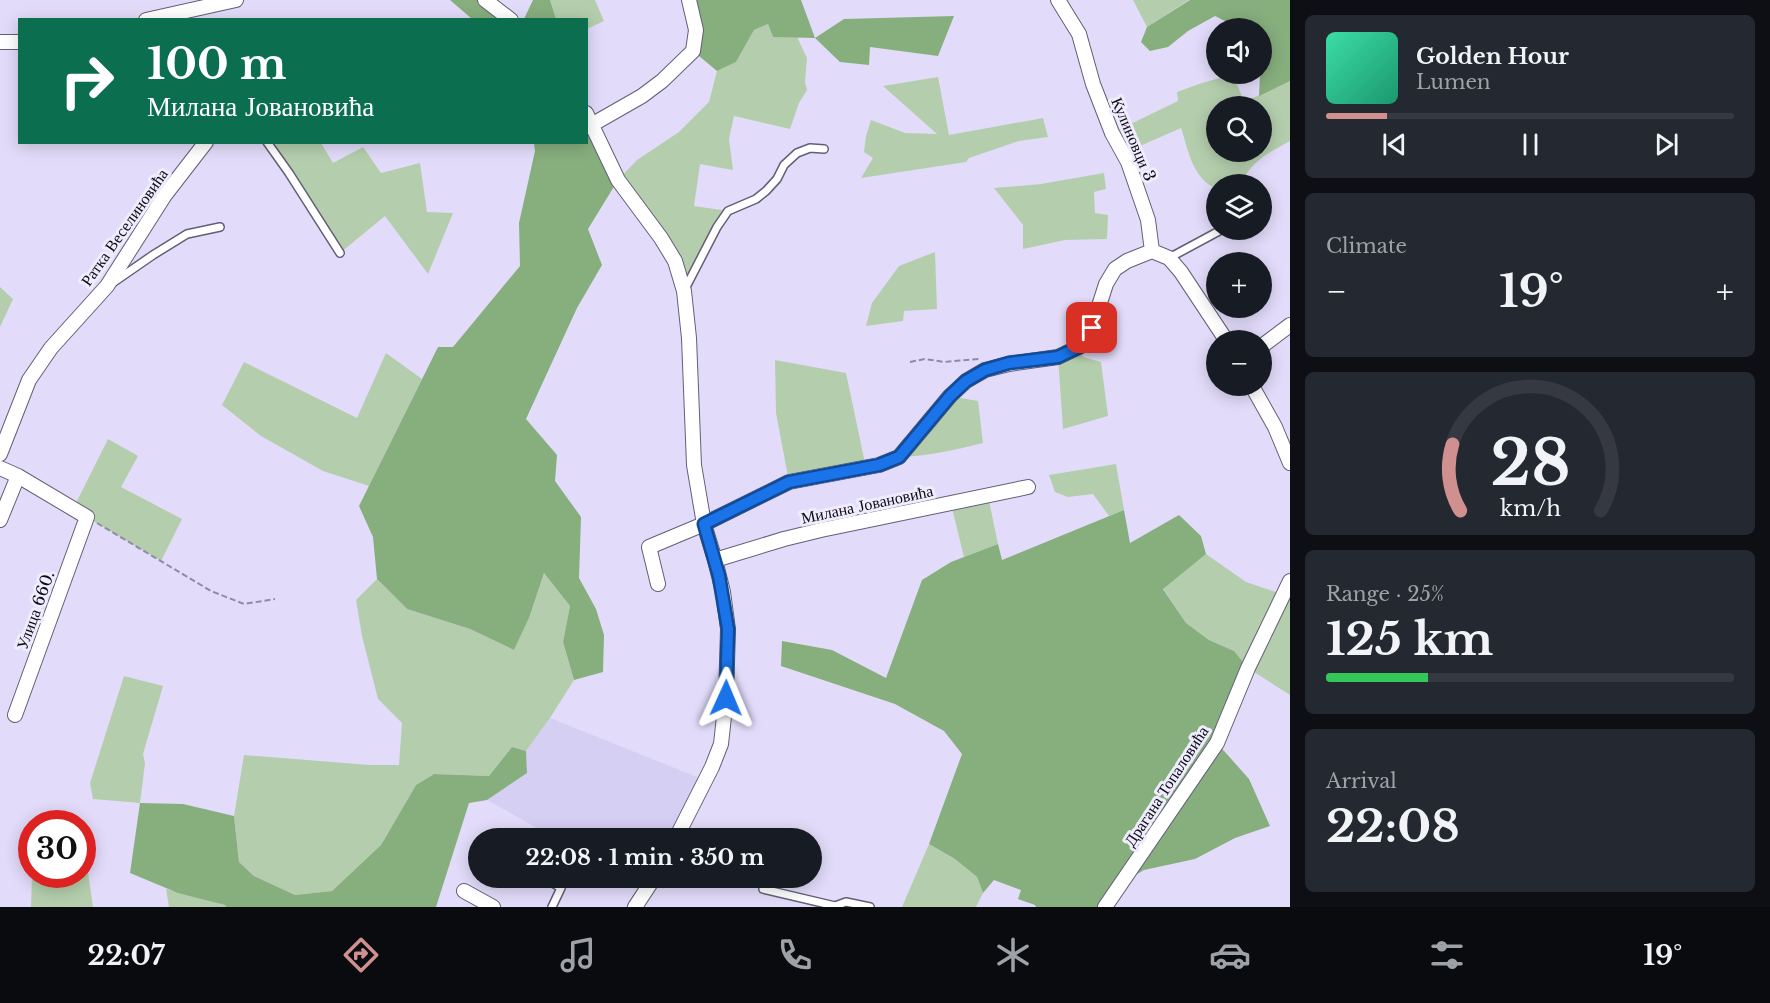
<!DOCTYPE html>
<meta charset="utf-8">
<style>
body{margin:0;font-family:"Libre Baskerville",serif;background:#242831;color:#f1f3f6;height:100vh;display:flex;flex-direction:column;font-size:22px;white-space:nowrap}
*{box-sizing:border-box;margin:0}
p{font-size:20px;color:#9ea1a6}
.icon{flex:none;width:33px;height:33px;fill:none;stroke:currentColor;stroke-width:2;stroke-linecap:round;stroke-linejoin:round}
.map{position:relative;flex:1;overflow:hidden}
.side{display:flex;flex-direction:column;gap:15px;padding:15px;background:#0d0f14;width:480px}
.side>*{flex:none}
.guide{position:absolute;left:18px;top:18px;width:570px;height:126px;border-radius:0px;box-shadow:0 3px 15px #0003;background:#0b6e4f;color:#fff;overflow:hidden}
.fabs{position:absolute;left:1206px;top:18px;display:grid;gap:12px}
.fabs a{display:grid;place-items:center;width:66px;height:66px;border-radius:50%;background:#171b24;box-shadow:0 3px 15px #0003;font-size:30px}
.speed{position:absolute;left:18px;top:810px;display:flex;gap:12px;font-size:30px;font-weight:700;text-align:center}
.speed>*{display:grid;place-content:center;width:78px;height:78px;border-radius:50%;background:#171b24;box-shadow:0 3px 15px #0003;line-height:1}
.speed .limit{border:9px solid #d22;background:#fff;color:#111}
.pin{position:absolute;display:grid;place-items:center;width:51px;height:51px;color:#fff;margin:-26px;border-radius:12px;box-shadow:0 3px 9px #0006}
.me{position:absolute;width:66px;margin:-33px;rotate:1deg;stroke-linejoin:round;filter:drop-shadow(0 0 4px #0008)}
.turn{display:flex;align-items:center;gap:21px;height:126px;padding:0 30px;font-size:27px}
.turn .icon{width:78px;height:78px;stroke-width:2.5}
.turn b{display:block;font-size:42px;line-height:51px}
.big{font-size:45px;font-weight:700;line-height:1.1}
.side .tile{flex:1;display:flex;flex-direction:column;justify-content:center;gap:9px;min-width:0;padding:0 21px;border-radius:9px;background:#242831}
.side .dial{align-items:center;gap:0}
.dial svg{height:156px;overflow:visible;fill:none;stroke:#363941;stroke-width:7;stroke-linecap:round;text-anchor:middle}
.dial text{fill:#f1f3f6;stroke:none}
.song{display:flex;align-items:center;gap:18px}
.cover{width:72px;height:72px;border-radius:9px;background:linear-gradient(135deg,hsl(160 70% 55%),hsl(160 70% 35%))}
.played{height:6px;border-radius:3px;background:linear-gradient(90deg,#d19090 15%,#363941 15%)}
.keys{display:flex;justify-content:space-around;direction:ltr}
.heat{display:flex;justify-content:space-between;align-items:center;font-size:33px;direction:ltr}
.charge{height:9px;border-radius:4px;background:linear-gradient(90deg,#34c759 25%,#363941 0)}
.trip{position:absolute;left:468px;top:828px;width:354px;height:60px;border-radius:30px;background:#171b24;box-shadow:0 3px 15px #0003;font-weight:700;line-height:60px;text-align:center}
.tab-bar{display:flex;height:96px;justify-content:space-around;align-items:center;background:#090b0e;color:#9ea1a6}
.tab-bar .icon{width:42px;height:42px}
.tab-bar .current{color:#d19090}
.tab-bar b{font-size:27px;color:#f1f3f6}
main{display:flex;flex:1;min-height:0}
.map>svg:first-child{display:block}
</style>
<main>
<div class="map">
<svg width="1290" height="907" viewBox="0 0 1290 907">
<rect width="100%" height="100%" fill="#e2dcfa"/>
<path fill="#d6cff4" d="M550 718 702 779 668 838H555L487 800 527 773 526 751Z"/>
<path fill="#b4cead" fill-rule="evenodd" d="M550 0H595L604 21 587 29 586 20 556 19Z
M1133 0H1189L1147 27Z
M768 24 773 37H797L807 58 805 82 807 90 799 103 790 129 734 116 729 139 733 170 700 164 694 206 728 211 684 291 675 261 618 180 637 160 679 132 709 102 717 71 736 62 754 30Z
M1233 74 1244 102 1290 81V141C1268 153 1252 160 1241 184H1227L1224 180 1213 187C1192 176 1188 149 1181 128L1124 153 1112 133 1178 101 1177 92 1199 84ZM1216 106H1262V152H1216Z
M938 77 949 135 1043 118 1048 137 1019 141 969 158 966 162 861 178 873 158 864 152 866 136 871 120 905 133 937 134 883 86Z
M267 143H321L333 163 363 147 381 173 420 163 427 212 453 213 428 274 385 216 340 253Z
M1104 173 1106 189 1094 192 1095 213 1108 215 1107 239 1065 240 1023 249V225L994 188 1041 184Z
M935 252 937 309 904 311 903 321 866 326 872 303 899 266Z
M0 287 13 299 0 327Z
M1081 346 1083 357 1101 362 1108 416 1063 429 1058 357Z
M386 353 422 379 369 486 323 471 261 436 222 405 244 362 357 418Z
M775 360 846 373 866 468 789 482 776 413Z
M950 396 978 401 983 443C956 450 927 456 899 457Z
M108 439 138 456 121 487 182 519 161 561 73 509Z
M1116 464 1124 510 1109 516 1093 494 1068 497 1055 492 1049 475Z
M988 496 998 544 964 557 951 504Z
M1206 554 1246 582 1282 594 1290 581V695L1248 668 1234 651 1209 640 1186 623 1163 588Z
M544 573 570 606 563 642 574 680 550 718 526 751 512 747 489 776 434 774 416 785 381 845 332 891 295 895 254 876 239 862 234 816 244 755 370 765H399L402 723 378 699 362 636 356 600 377 579 407 609 470 629 514 650 529 618Z
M124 676 163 686 143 754 145 763 140 803 93 799 90 783Z
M929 844 955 859 977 877 983 893 976 907H902Z
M83 870 88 872 93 907H31L32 875 82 874Z
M166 889 225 905 226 907H169Z"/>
<path fill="#87ae7d" d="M450 0H485L511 19H472Z
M533 0H550L556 19H524Z
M689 0H801L815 38 844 19 954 16 938 56 870 47 869 65 840 62 815 38 773 37 768 24 754 30 736 62 717 71 693 51Z
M1190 0H1290V81L1259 96 1260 74H1262V28H1239L1215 16 1188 31 1168 47 1150 51 1141 42 1147 27Z
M587 113 618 180 588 229 602 265 577 308 526 419 557 455 555 481 581 517 579 578 596 609 604 635 603 672 574 680 563 642 570 606 544 573 529 618 514 650 470 629 407 609 377 579 373 537 359 506 438 347H453L520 266 519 223 535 151 534 143 586 142Z
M1124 510 1130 543 1179 515 1201 536 1206 554 1163 589 1186 623 1209 640 1234 651 1248 668 1217 743 1249 779 1270 826 1235 838 1195 859 1144 870 1119 885 1105 907H1036L1035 905 1018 899 1021 890 994 880 983 893 977 877 955 859 929 844 962 754 944 731 895 704 781 666 782 641 832 650 886 678 922 580 951 562 998 544 1002 560Z
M512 747 526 751 527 773 487 800 469 803 436 907H226L225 905 178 893 130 873 140 803 183 804 234 816 239 862 254 876 295 895 332 891 381 845 416 785 434 774 489 776Z"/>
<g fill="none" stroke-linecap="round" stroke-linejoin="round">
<defs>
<path id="lane" d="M267 142 289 173 340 253
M1169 258 1221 230
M114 282 153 255 187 234 220 227
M685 289 717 227 728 211 756 199 766 191 777 179 784 165 797 153 810 148 824 149
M544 878 561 888 552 907
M763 889 835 906 846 902 870 907"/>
<path id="street" d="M485 0 511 20
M1058 0 1079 34 1093 84 1112 133 1128 162 1148 220 1152 251
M146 20 236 0
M0 42H20
M586 113 618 180 661 238 675 261 684 291 689 338 694 465 704 524 715 560 723 592 728 629 726 698 721 744 712 767 676 838
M593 124 642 96 662 81 693 51 696 30 689 0
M1152 251 1169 258 1181 272 1226 340
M1262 346 1290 325
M1252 386 1275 427 1290 463
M0 454 29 380 51 348 107 286 165 195 206 142
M0 468 18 476 87 517 15 715
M0 520 18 476
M715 560 784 539 821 530 1028 487
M658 584 649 547 704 524 789 482 879 465 899 457 950 396 966 381 985 370 1009 364 1058 357 1081 346 1092 328 1106 284 1115 269 1127 261 1152 251
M464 891 493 907
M635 907 654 878
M1105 907 1217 743 1248 668 1290 581"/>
</defs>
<use href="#lane" stroke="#635e77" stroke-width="10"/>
<use href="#street" stroke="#635e77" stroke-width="16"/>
<path stroke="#908ba2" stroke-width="2" stroke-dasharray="6 3" stroke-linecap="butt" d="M910 362 925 359 944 362 979 359
M97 523 211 591 244 604 275 599"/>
<use href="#lane" stroke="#fff" stroke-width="7"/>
<use href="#street" stroke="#fff" stroke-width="14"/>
</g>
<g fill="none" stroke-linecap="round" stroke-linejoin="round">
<defs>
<path id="route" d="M726 698 728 629 719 576 704 524 789 482 879 465 899 457 950 396 966 381 985 370 1009 363 1058 357 1081 346 1092 328"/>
</defs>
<use href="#route" stroke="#114b97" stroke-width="15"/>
<use href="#route" stroke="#1a73e8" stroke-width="10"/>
</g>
<g text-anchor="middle" stroke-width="6" stroke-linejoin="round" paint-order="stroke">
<g font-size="16" fill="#0e0b15" stroke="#efecfd">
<text transform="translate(1134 139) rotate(67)" y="6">Кулиновци 3</text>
<text transform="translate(124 227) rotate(-55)" y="6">Ратка Веселиновића</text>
<text transform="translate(867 504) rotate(-12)" y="6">Милана Јовановића</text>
<text transform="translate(35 610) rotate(-70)" y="6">Улица 660.</text>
<text transform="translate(1166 786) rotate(-57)" y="6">Драгана Топаловића</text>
</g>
</g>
</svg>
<div class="fabs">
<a><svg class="icon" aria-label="sound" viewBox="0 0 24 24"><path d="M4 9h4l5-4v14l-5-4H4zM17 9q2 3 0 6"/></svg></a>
<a><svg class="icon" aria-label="search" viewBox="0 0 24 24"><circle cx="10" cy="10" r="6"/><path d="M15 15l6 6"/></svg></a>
<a><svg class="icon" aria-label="layers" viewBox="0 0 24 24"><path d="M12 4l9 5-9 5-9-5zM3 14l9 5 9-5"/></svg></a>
<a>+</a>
<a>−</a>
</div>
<div class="speed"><div class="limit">30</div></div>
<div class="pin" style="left:1092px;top:328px;background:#d93025"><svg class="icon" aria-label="arrive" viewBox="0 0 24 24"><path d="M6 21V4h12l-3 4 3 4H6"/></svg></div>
<svg class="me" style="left:726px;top:698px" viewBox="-20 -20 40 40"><path d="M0-17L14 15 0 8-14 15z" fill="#1a73e8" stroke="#fff" stroke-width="4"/></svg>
<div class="trip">22:08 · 1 min · 350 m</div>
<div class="guide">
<div class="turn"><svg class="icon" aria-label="right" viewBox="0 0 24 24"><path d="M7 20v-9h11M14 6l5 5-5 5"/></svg><div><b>100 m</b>Милана Јовановића</div></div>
</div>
</div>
<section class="side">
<div class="tile">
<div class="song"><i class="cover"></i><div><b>Golden Hour</b><p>Lumen</p></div></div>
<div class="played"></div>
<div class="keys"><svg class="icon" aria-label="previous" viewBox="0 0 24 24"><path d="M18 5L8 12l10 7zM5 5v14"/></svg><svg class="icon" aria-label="pause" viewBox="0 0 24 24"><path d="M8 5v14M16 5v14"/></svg><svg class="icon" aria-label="next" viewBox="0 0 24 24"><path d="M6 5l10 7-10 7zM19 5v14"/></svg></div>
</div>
<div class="tile"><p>Climate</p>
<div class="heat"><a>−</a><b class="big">19°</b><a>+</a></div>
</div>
<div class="tile dial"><svg viewBox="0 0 100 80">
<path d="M14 69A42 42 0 1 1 86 69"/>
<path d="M14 69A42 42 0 0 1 10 35" stroke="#d19090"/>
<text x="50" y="56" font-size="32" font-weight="700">28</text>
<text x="50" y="72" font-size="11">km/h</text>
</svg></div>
<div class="tile"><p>Range · 25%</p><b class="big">125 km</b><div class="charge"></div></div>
<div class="tile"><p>Arrival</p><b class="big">22:08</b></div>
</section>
</main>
<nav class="tab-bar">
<b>22:07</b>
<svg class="icon current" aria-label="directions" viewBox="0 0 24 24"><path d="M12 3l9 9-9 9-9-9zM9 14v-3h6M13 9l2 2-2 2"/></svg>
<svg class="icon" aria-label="music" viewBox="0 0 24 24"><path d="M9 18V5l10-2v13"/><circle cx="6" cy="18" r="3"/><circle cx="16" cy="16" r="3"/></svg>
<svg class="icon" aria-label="phone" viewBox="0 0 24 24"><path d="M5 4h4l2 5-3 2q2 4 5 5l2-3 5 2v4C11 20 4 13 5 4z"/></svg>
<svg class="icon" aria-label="climate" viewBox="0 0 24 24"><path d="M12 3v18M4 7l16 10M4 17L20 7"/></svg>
<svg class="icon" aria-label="car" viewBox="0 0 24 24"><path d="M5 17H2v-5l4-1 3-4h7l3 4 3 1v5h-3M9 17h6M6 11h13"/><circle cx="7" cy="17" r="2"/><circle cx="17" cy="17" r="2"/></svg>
<svg class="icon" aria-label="filters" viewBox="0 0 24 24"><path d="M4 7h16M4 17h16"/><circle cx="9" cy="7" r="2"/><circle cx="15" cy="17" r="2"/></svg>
<b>19°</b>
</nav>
